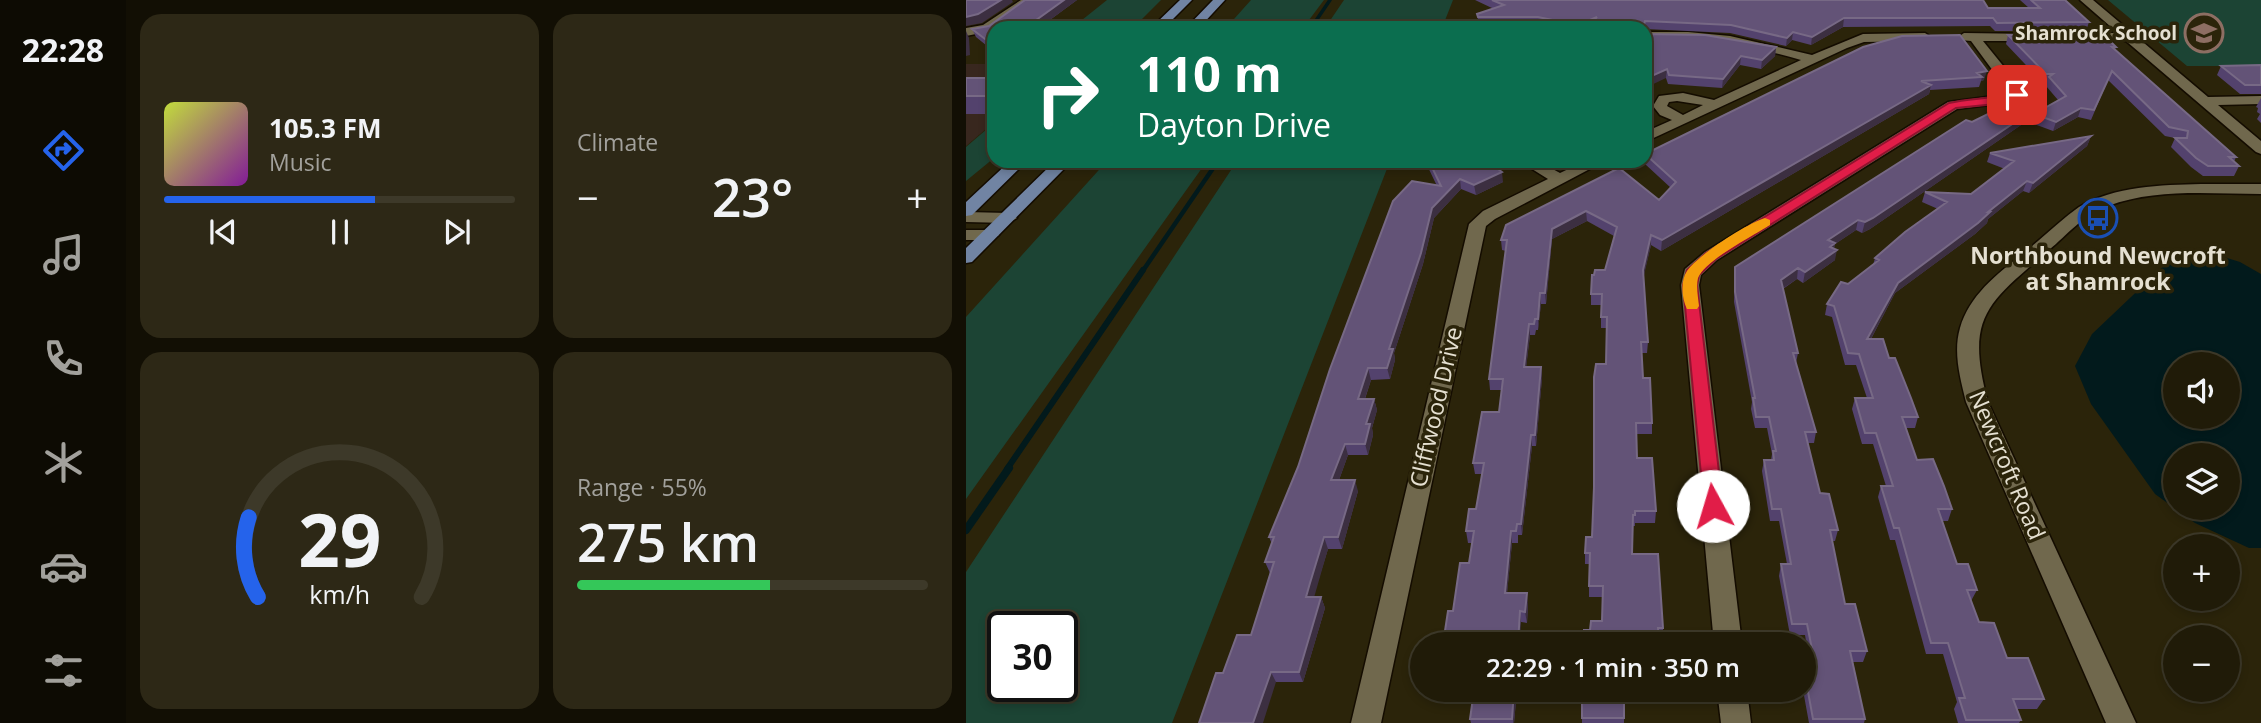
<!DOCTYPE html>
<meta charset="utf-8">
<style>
body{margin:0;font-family:"Open Sans",sans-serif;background:#2d2816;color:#f1f3f6;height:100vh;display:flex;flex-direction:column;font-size:26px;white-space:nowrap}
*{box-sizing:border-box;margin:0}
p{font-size:23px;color:#a2a19c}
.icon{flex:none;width:38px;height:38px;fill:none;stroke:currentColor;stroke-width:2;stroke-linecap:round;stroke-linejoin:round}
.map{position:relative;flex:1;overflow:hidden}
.details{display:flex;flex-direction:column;gap:14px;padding:14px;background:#120f04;width:840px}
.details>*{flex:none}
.top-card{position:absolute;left:21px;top:21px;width:665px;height:147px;border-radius:21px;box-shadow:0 4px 10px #0003,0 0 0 2px #3d3929;background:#0b6e4f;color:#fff;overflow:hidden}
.tools{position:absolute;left:1197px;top:352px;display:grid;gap:14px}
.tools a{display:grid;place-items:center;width:77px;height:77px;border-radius:50%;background:#201b08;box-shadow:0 4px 10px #0003,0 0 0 2px #3d3929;font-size:35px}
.speed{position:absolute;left:21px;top:611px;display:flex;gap:14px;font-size:35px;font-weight:700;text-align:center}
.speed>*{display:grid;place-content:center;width:91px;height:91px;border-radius:50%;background:#201b08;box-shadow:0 4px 10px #0003,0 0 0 2px #3d3929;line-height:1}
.speed .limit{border:4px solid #111;border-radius:10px;background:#fff;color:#111}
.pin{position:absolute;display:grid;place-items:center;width:60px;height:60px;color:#fff;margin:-30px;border-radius:14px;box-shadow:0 4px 10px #0006}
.me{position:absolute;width:77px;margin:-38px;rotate:354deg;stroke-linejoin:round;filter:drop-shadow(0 0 5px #0008)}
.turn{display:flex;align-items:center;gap:24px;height:147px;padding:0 35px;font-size:32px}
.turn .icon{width:91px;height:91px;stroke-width:2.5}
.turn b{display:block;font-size:49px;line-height:60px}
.big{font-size:52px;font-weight:600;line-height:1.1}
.details .tile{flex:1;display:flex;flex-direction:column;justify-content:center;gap:10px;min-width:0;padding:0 24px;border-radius:21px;background:#2d2816}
.details .dial{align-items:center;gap:0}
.dial svg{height:182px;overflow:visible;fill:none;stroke:#3d3929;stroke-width:7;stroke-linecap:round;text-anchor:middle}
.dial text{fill:#f1f3f6;stroke:none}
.song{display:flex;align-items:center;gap:21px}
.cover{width:84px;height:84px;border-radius:10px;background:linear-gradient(135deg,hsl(70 70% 55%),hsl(290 70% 35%))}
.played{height:7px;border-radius:4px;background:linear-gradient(90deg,#2563eb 60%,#3d3929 60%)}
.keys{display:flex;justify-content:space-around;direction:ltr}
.heat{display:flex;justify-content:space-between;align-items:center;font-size:38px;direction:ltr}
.charge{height:10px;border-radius:5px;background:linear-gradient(90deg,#34c759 55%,#3d3929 0)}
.details .tiles{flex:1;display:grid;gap:14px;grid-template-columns:repeat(2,1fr)}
.trip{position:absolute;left:444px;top:632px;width:406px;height:70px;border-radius:35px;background:#201b08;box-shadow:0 4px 10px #0003,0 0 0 2px #3d3929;font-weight:600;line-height:70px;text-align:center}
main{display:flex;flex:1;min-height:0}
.menu{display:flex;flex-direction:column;width:126px;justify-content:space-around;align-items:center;background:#0d0b03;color:#a2a19c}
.menu .icon{width:49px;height:49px}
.menu .selected{color:#2563eb}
.menu b{font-size:32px;color:#f1f3f6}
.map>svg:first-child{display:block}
</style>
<main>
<nav class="menu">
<b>22:28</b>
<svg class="icon selected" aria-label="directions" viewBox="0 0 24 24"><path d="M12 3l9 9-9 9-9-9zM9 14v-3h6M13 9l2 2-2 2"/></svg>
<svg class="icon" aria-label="music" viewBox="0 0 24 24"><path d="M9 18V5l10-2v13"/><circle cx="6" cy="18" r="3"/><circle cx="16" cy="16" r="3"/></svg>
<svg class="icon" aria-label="phone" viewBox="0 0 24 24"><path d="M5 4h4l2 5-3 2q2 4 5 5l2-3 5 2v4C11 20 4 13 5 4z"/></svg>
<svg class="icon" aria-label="climate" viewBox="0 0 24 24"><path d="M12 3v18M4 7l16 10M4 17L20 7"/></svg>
<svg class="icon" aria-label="car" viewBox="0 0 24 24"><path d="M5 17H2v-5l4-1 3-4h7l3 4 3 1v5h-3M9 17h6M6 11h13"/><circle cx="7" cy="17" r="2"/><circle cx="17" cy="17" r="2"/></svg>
<svg class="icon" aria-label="filters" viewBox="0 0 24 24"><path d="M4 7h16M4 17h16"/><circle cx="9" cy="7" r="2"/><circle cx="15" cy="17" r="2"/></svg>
</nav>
<section class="details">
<div class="tiles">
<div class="tile">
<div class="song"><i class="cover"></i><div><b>105.3 FM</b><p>Music</p></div></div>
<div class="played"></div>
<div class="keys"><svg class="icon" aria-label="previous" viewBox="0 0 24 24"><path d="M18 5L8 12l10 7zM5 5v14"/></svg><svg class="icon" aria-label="pause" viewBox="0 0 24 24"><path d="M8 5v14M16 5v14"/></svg><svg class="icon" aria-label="next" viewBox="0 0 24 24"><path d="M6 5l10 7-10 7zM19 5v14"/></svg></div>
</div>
<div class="tile"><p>Climate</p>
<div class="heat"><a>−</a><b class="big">23°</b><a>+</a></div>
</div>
<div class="tile dial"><svg viewBox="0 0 100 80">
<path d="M14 69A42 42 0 1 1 86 69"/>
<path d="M14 69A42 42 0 0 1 10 34" stroke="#2563eb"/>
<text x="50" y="56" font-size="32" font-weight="700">29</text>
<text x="50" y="72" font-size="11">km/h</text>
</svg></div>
<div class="tile"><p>Range · 55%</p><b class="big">275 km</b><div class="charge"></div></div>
</div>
</section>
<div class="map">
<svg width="1295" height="723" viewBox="0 0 1295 723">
<rect width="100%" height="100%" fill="#2b240a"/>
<path fill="#38271e" d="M0 64H28V122L0 146Z"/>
<path fill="#1c4434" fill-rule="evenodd" d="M141 0H195L167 28H106Z
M285 0H358L337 28H260Z
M378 0H487L476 28H359Z
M1142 0H1295V66H1221Z
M28 123V158L0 181V147Z
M141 161H241L0 499V317Z
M271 161H424L206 723H0V572ZM37 626H96V686H37Z"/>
<path fill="#021a1c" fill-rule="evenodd" d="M1235 250 1274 262 1295 274V548H1283L1229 523 1189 494 1125 404 1109 366 1126 334 1204 260ZM1209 364H1262V416H1209ZM1209 455H1262V508H1209Z"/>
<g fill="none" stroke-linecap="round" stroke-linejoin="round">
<path stroke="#021a1c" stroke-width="3.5" d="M345 28 364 0"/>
<path stroke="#021a1c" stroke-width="4.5" d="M176 272 252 161"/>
<path stroke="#021a1c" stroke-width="6" d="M41 469 177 270"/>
<path stroke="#021a1c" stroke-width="8" d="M0 530 43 468"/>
<defs>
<path id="minor" d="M55 0H68L25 31 0 36V28L17 25Z
M1114 0H1127L1242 97 1295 96V104L1252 105 1295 141V154L1290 152 1160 41 1110 40 1108 37 1114 33H1152Z
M679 32H722L764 36 846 55 897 34 959 33 965 37 959 41 898 42 881 48 679 142V132L706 120 694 115 687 106 693 96 717 93 748 100 835 60C784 45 733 37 679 40ZM711 101 737 105 717 115 701 106 703 102Z
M998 33 1075 34 1077 37 1071 41H1017L1056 89V98L1047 102 991 109 751 260 735 275 733 285 776 644H748L715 285 719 269 739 252 982 102 1044 94 1005 41 994 40 992 37Z
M553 161H572L594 173 619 161H639L529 219 520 226 415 723H385L503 224 517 211 582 179Z
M1235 184H1295V194C1245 194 1190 188 1142 206 1118 214 1101 235 1083 250 1021 304 999 316 1022 402L1170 723H1140L1000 402C994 378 987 352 994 328 1005 289 1043 266 1072 241 1086 229 1099 217 1113 207 1149 186 1195 185 1235 184Z
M0 212 42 213 51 218 42 223 0 222Z
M0 230H24L33 235 24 240H0Z
M751 690H781L785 723H755Z"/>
<path id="major" d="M214 0H226L198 28H185Z
M247 0H259L233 28H220Z
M44 161H61L6 215 0 216V202Z
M89 161H106L6 262 0 263V248Z"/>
</defs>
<use href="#minor" stroke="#140c00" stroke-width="3"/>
<use href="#major" stroke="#140c00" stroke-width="3"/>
<use href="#minor" fill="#70684d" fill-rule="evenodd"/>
<use href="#major" fill="#7184a3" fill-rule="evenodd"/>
</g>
<path fill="#53426d" d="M59 0H111L73 28H28V50H26L10 37 6 29 23 26Z
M509 0H1017L1022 8H1063L1054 0H1099L1123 22 1120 31H1029L1024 26 877 27 845 45 826 40 820 46 764 33 679 29V28H586L572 25H513L511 14 528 9Z
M679 34 810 47 809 56 795 69 774 65 756 88 702 84 700 78Z
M994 35 1018 80 1015 81 1013 87 964 90 963 94 695 251 685 245 677 277 682 342 681 353H676L677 378 686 423V434H670L671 458 690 511 689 523H669V526H666V554L697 628V639L624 630 636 621 637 597H623V564H619V553L626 537 640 364 641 328H635V305H625V294L628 275 639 270 648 236 621 221 586 239 580 304H575L572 330H570L569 335H564L560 367H575L576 378 570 446H566L556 535H552V543H546L541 593 562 604 561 623 487 611 503 563 506 543H502L500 531 510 509 516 474H509L507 463 533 412 536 390H524L523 379 540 251 536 250 535 240 653 168 693 200 705 188 679 164V154Z
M1042 35 1150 47 1149 50 1270 157 1268 162 1273 166 1268 176H1237L1225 167 1205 147 1209 138 1199 136 1142 80 1125 120 1112 117 1087 131 1065 123 1068 114 1092 100 1080 86V83H1077L1040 44Z
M1295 65V94H1274L1251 75 1255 66Z
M0 78H28V114H0Z
M1295 98V123L1291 119 1294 114 1291 112 1292 108 1290 107Z
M1006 122 1055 125 904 229 896 233 890 230 869 244 868 248 869 260 837 283 831 279 817 289 832 353 830 363 850 432 848 443H842L854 493 872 530 869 541H866L879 604 901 651 897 662H887L899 719 898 723H843L837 690H838V659H843L839 635H824L813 576 815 564H821L813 521H804L796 471 798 460H805L806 454 801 428H789L785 409 786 402 768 302 769 267Z
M1125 136 1121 146 1063 193 1057 191 1022 219 1021 223 1009 234 929 293 905 339 923 358 952 417 949 428H940L951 460 986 509 982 521H976L991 564 1011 590 1005 601 1013 622 1041 658 1078 699 1071 709H1051L1055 720 1053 723H992L988 709 991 702 977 654H960L929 540H924L912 497 915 486H920L907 444H896L886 409 889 398H901L890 365H879L866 317 859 315 861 304 882 284 907 265 909 258 972 209 956 202 959 192 1005 194 1039 169 1021 162 1024 153Z
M459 161H521L537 182 510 195 495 189 468 218 457 264 428 353 429 360 424 379 405 380 399 399H408L411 410 406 428 407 435 402 455H382L373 480 392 491 376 549H362L348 594V597H355L359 608 337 682H310L257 673 285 635 304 573 299 562 306 544 303 537 471 186Z
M472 690H551L548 723H505L504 719 507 702H501L500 695H473Z
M616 690H694V695H666L665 703H658V723H616Z"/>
<path fill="#3c2f41" d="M35 0H46L47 2 16 23 0 26V17Z
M98 0H111L73 28H59Z
M631 17 625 28H605Z
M878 18 877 27 845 45 846 37Z
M0 31 3 38 4 55 0 56Z
M827 32 826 40 820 46 821 38Z
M28 41V50H26L23 42Z
M810 47 809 56 795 69 796 60Z
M775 56 774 65 756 88 757 79Z
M701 69 700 78 679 88V79Z
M1021 71 1018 80 1015 81 1016 77 1011 73Z
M965 85 963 94 695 251 696 240Z
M28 93V104L24 96Z
M1115 108 1112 117 1087 131 1090 122Z
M1058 116 1055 125 904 229 896 233 899 222Z
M1125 136 1121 146 1063 193 1067 183Z
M536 172 537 182 510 195 508 185Z
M494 179 495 189 468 218 457 264 428 353 429 360 424 379 421 368 423 349 466 208Z
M1061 181 1057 191 1022 219 1021 223 1009 234 929 293 899 350 901 339 932 283Z
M620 211 621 221 586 239 580 304 579 293 586 229Z
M892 220 890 230 869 244 867 253 871 250 869 260 837 283 839 272 862 240Z
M685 235V245L677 280V270Z
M832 268 831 279 813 291 815 280Z
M574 293 575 304 572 330V319Z
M563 324 564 335 559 378 558 367Z
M575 367 576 378 570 446 569 435Z
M402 368 405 380 395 410 392 399Z
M408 399 411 410 406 428 407 435 402 455 399 444 400 424Z
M565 435 566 446 556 535 555 524Z
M379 444 382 455 369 491 365 480Z
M389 480 392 491 376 549 372 537Z
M545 531 546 543 540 604 539 593Z
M358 537 362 549 345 608 340 597Z
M561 593 562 604 561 623 559 612Z
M355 597 359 608 337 682 333 672Z
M554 611 555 622 554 644H552Z
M305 672 310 682 297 723H287Z
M548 690H551L548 723H547Z"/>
<path fill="#635377" stroke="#776985" stroke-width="2" d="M0 0H35L12 14 0 17Z
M59 0H98L59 28H28V41L23 42 6 29 23 26Z
M526 0H1017L1022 8H1074L1065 0H1099L1123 22 1031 23 1027 18H878L846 37 827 32 821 38 765 25 679 21 677 28H620L631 17 605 28H603L596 22 572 17H512L511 14 538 5Z
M679 34 739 35 810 47 796 60 775 56 757 79 703 75 701 69 679 79Z
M994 35 1021 71 1011 73 1016 77 955 81 965 85 696 240 685 235 677 270 682 342H675L677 378H684L686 423H670L671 458H686L690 511H669V515H667L666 554H692L697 628H692L693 644H618V630H624L625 621H636L637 586H623L624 553H619L620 537H626L628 487V377L630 364H640L641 317H635L636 294H625L626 275H628L629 270H639L651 227 620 211 586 229 579 293H574L572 319H569L568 324H563L558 367H575L569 435H565L555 524H551L550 531H545L539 593H561L559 612 554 611 552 644H477L482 611H487L494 563H503L508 531H500L503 509H510L518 463H507L516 412H533L537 379H523L541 240H535L540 225 653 168 693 200 710 182 679 154 897 47 936 36Z
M1042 35H1138L1150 47H1146L1270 157H1263L1273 166H1242L1230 158 1209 138H1221L1222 131 1203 127 1146 71 1128 110 1115 108 1090 122 1068 114 1100 96 1083 77 1087 74H1080Z
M1295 65V85H1279L1255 66Z
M0 78H28V93L24 96H0Z
M1034 108 1058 116 907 218 899 222 892 220 862 240 869 243 864 247 871 250 839 272 832 268 815 280 832 353H827L850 432H839L854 493 863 494 872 530H864L879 604H889L901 651H884L899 719H847L838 670V659H848L841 624H826L815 564H825L815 509H806L798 460H808L807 451H810L803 417H790L787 398H789L769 292V267L1000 120 1006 122Z
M1125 136 1067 183 1061 181 1022 212H1024L1012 223 932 283 901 339H917L923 358H929L945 398 952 417H936L951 460 967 459 978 486 986 509H972L991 564H1002L1011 590H1001L1013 622 1028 623 1041 658H1062L1078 699H1047L1055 720H1000L993 698H999L982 643H965L933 528H928L915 486H927L910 433H899L889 398H907L893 354 882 353 868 306 861 304 875 282 882 284 913 260 909 258 939 232 981 202 959 192 1005 194 1048 161 1024 153Z
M463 161H521L536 172 508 185 494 179 466 208 455 253 423 349H427L421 368H402L392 399H408L400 424H404L399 444H379L365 480H389L372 537H358L344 583 340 597H355L333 672H305L287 723H233L250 673H257L271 635H285L308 562H299L308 537H303L332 467 364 369 427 201 446 181 475 186Z
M499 690H548L546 719H504L508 691H499Z
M616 690H666V693L658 692V718H616Z"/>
<path fill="#e11d48" stroke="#92132f" stroke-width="2" d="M1051 92 1056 95 1040 103 990 108 750 259 733 275 731 285 757 506 754 511 747 513 740 511 738 506 717 285 721 270 740 253 983 103C1006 98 1029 99 1051 92Z"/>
<path fill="#f59e0b" d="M799 218 804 220V225C787 236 739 260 732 278 730 286 732 297 733 306L731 309H721C716 299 714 281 721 271 732 255 780 224 799 218Z"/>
<defs>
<symbol id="school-ring" viewBox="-11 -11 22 22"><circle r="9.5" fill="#2b240a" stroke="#8d6e63" stroke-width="1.5"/><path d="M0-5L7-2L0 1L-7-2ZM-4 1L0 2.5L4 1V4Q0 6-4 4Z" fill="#8d6e63"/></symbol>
<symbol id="bus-ring" viewBox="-11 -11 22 22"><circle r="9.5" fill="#2b240a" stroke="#1a4fb4" stroke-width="1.5"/><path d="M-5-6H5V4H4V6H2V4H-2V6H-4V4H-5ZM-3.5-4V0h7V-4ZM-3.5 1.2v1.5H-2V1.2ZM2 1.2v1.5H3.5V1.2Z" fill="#1a4fb4"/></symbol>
</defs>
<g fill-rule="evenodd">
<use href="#school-ring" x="1216" y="11" width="44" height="44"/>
<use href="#bus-ring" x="1110" y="196" width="44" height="44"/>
</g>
<g text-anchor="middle" stroke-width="7" stroke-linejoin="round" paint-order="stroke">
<g font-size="19" font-weight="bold" fill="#e5e0d1" stroke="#2b240a" text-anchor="end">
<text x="1211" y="40">Shamrock School</text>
</g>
<g font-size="23" font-weight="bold" fill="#e5e0d1" stroke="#2b240a">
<text x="1132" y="264">Northbound Newcroft<tspan x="1132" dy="26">at Shamrock</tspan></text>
</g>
<g font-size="23" fill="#e5e0d1" stroke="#2b240a">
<text transform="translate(470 407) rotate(-77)" y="8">Cliffwood Drive</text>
<text transform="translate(1041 465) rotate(67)" y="8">Newcroft Road</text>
</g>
</g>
</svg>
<div class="tools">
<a><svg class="icon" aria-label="sound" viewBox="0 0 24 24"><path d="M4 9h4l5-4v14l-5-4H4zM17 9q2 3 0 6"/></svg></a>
<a><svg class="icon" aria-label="layers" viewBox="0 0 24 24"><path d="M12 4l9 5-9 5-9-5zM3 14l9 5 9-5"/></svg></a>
<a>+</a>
<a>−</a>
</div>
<div class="speed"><div class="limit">30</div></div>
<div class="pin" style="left:1051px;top:95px;background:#d93025"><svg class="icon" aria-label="arrive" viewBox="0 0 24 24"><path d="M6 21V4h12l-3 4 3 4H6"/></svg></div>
<svg class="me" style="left:747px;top:506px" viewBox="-20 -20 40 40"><circle r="19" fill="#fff"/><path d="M0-13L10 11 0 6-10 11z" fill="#e11d48"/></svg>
<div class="trip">22:29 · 1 min · 350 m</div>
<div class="top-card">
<div class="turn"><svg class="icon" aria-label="right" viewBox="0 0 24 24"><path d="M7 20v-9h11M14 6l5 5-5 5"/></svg><div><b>110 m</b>Dayton Drive</div></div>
</div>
</div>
</main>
